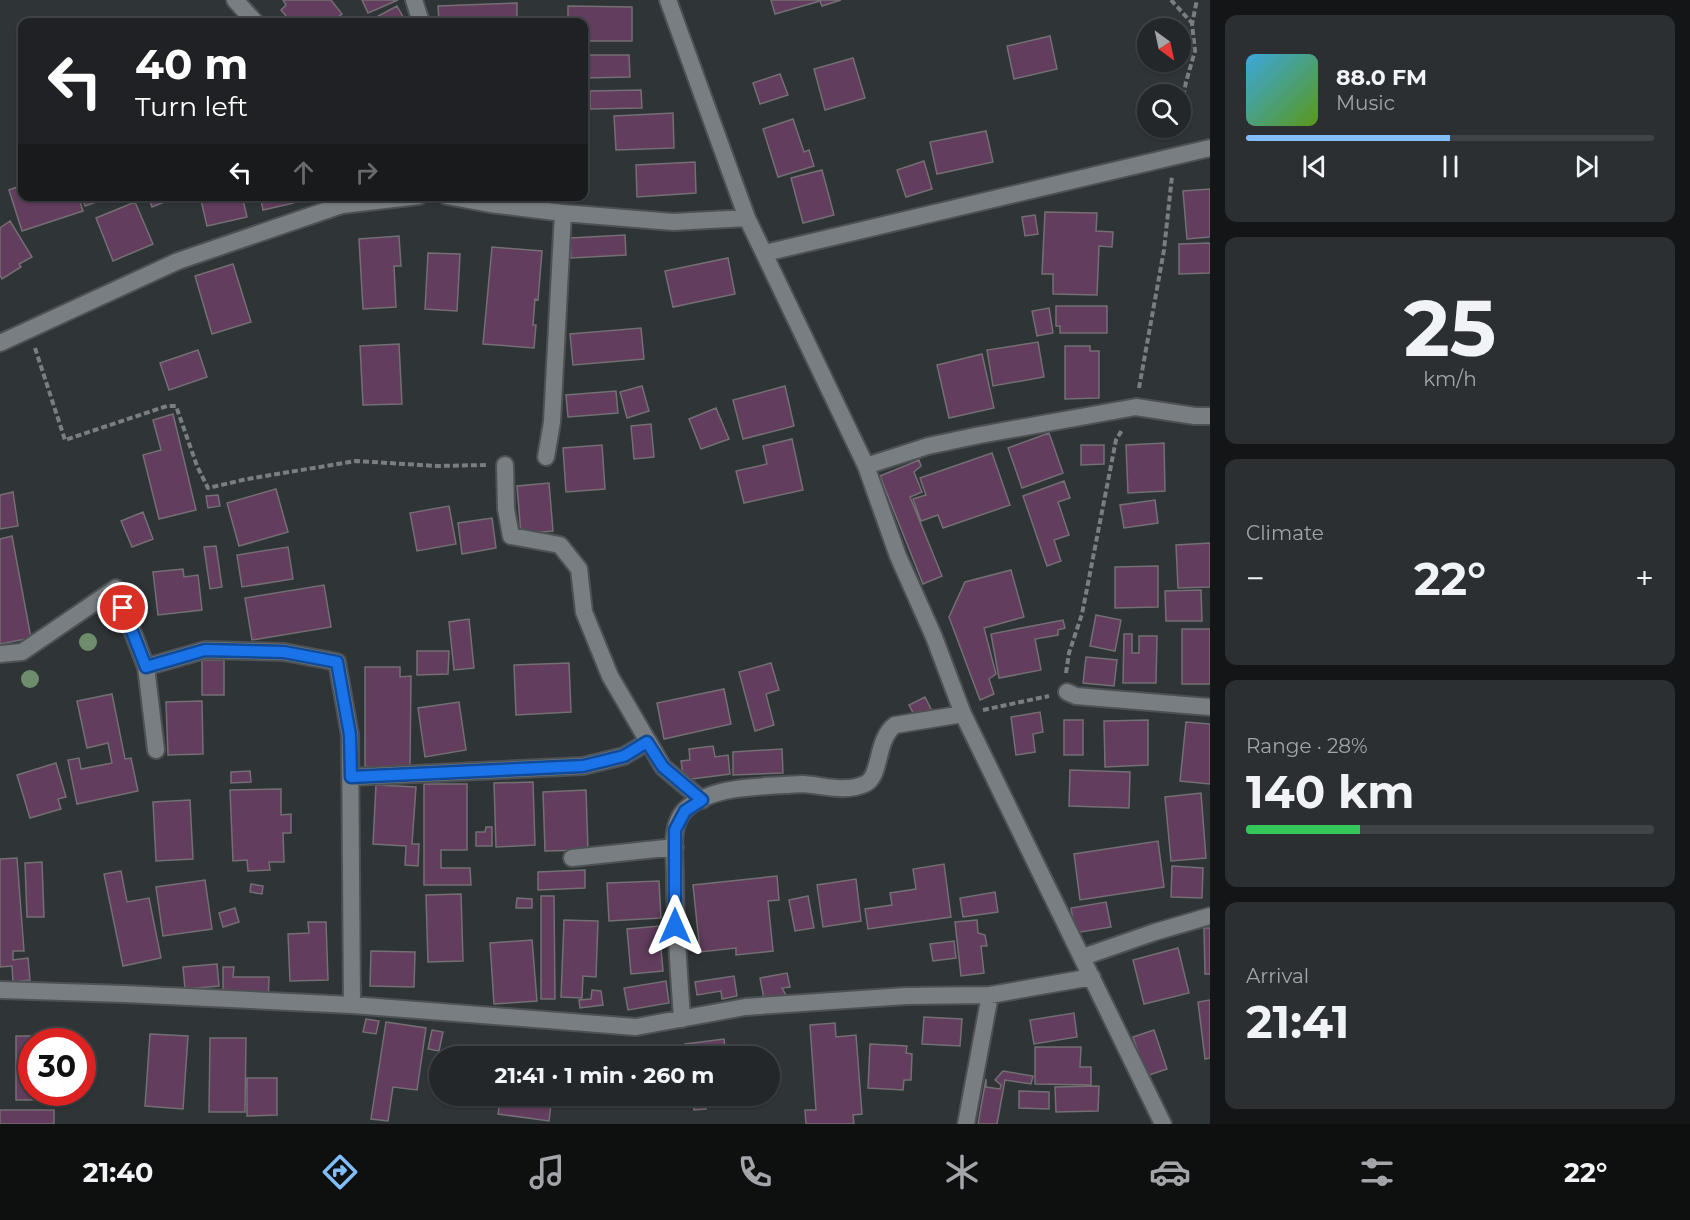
<!DOCTYPE html>
<meta charset="utf-8">
<style>
body{margin:0;font-family:Montserrat,sans-serif;background:#2b2f31;color:#f1f3f6;height:100vh;display:flex;flex-direction:column;font-size:22px;white-space:nowrap}
*{box-sizing:border-box;margin:0}
p{font-size:20px;color:#a3a5a8}
.icon{flex:none;width:33px;height:33px;fill:none;stroke:currentColor;stroke-width:2;stroke-linecap:round;stroke-linejoin:round}
.map{position:relative;flex:1;overflow:hidden}
.sheet{display:flex;flex-direction:column;gap:15px;padding:15px;background:#131517;width:480px}
.sheet>*{flex:none}
.top-card{position:absolute;left:18px;top:18px;width:570px;height:183px;border-radius:12px;box-shadow:0 2px 4px #0004,0 0 0 2px #404446;background:#202124;color:#fff;overflow:hidden}
.needle{width:39px;rotate:147deg}
.tools{position:absolute;left:1137px;top:18px;display:grid;gap:12px}
.tools a{display:grid;place-items:center;width:54px;height:54px;border-radius:50%;background:#232729;box-shadow:0 2px 4px #0004,0 0 0 2px #404446;font-size:30px}
.speed{position:absolute;left:18px;top:1028px;display:flex;gap:12px;font-size:30px;font-weight:700;text-align:center}
.speed>*{display:grid;place-content:center;width:78px;height:78px;border-radius:50%;background:#232729;box-shadow:0 2px 4px #0004,0 0 0 2px #404446;line-height:1}
.speed .limit{border:9px solid #d22;background:#fff;color:#111}
.pin{position:absolute;display:grid;place-items:center;width:51px;height:51px;color:#fff;margin:-26px;border:3px solid #fff;border-radius:50%;box-shadow:0 2px 6px #0007}
.me{position:absolute;width:66px;margin:-33px;rotate:0deg;stroke-linejoin:round;filter:drop-shadow(0 0 4px #0008)}
.turn{display:flex;align-items:center;gap:21px;height:126px;padding:0 18px;font-size:27px}
.turn .icon{width:78px;height:78px;stroke-width:2.5}
.turn b{display:block;font-size:42px;line-height:51px}
.lanes{display:flex;align-items:center;height:57px;padding:0 18px;background:#0003;justify-content:center;gap:30px;direction:ltr}
.lanes .off{opacity:.35}
.big{font-size:45px;font-weight:700;line-height:1.1}
.sheet .tile{flex:1;display:flex;flex-direction:column;justify-content:center;gap:9px;min-width:0;padding:0 21px;border-radius:12px;background:#2b2f31}
.sheet .dial{align-items:center;gap:0}
.dial b{font-size:78px;line-height:1}
.song{display:flex;align-items:center;gap:18px}
.cover{width:72px;height:72px;border-radius:9px;background:linear-gradient(135deg,hsl(200 70% 55%),hsl(90 70% 35%))}
.played{height:6px;border-radius:3px;background:linear-gradient(90deg,#80bdfa 50%,#404446 50%)}
.keys{display:flex;justify-content:space-around;direction:ltr}
.heat{display:flex;justify-content:space-between;align-items:center;font-size:33px;direction:ltr}
.charge{height:9px;border-radius:4px;background:linear-gradient(90deg,#34c759 28%,#404446 0)}
.trip{position:absolute;left:429px;top:1046px;width:351px;height:60px;border-radius:30px;background:#232729;box-shadow:0 2px 4px #0004,0 0 0 2px #404446;font-weight:700;line-height:60px;text-align:center}
.tabs{display:flex;height:96px;justify-content:space-around;align-items:center;background:#0e1010;color:#a3a5a8}
.tabs .icon{width:42px;height:42px}
.tabs .active{color:#80bdfa}
.tabs b{font-size:27px;color:#f1f3f6}
main{display:flex;flex:1;min-height:0}
.map>svg:first-child{display:block}
</style>
<main>
<div class="map">
<svg width="1210" height="1124" viewBox="0 0 1210 1124">
<rect width="100%" height="100%" fill="#2f3437"/>
<path fill="#623d5d" stroke="#746f73" stroke-width="1.5" d="M283 0H331L342 14 331 22H291L281 10 286 5Z
M362 0H398L368 13Z
M771 0H841L822 6 820 1 775 14Z
M517 3V22H439L438 6Z
M397 6 406 22H370L369 21Z
M568 6 632 7V41H584V22H568Z
M1050 36 1057 69 1014 79 1007 46Z
M584 55H629L630 77 584 78Z
M853 58 865 98 825 110 814 69Z
M780 74 788 95 760 104 753 83Z
M641 90 642 108 590 109V91Z
M673 113 674 148 616 150 614 116Z
M793 119 804 152 809 150 814 166 778 177 763 129Z
M986 131 993 162 937 174 930 142Z
M924 161 932 189 906 197 897 170Z
M695 162 696 193 637 197 636 165Z
M822 170 834 215 803 223 791 178Z
M22 185V196H78L83 211 22 231 9 190Z
M1210 189V237L1187 239 1183 191Z
M82 196H104L105 199 85 206Z
M148 196H179L152 207Z
M200 196H242L247 217 207 226Z
M260 196H293L294 203 263 210Z
M135 202 153 244 113 261 96 218Z
M1045 212 1097 213 1096 231 1113 232 1112 247 1099 246 1097 295 1053 294V274H1042Z
M1035 215 1038 234 1025 236 1022 217Z
M10 221 32 257 19 264 21 267 2 279 0 275V228Z
M625 235 626 255 571 258 570 238Z
M399 236 401 266H394L396 307 363 309 359 239Z
M1210 243V273L1179 274V244Z
M492 247 542 251 538 300 535 299 533 325H536L534 348 483 344Z
M428 253 460 254 457 311 425 309Z
M728 258 735 294 673 307 665 271Z
M233 264 251 322 212 334 195 276Z
M1056 306H1107V333H1060V326H1056Z
M1049 308 1053 333 1037 336 1032 311Z
M641 328 644 359 573 365 570 334Z
M1038 342 1044 377 993 386 987 350Z
M399 344 402 404 363 405 360 346Z
M1065 346H1090V351H1099V398L1065 399Z
M198 350 207 377 169 390 160 363Z
M982 354 994 408 949 418 937 365Z
M642 386 649 411 627 418 620 392Z
M785 386 794 426 743 439 733 400Z
M616 391 618 413 568 417 566 395Z
M716 408 729 439 701 449 689 419Z
M173 414 196 510 159 519 143 455 161 450 153 420Z
M651 424 654 457 634 459 631 426Z
M1049 433 1063 473 1022 488 1008 448Z
M792 439 803 490 744 503 736 471 767 464 763 446Z
M1164 443 1165 491 1128 493 1126 445Z
M602 445 605 489 566 492 563 448Z
M1081 445H1104V464L1081 465Z
M992 453 1010 505 943 528 938 515 921 521 913 499 926 495 920 478Z
M919 460 921 466 914 472 922 492 910 497 942 576 923 584 880 476Z
M1064 481 1070 498 1058 502 1069 535 1054 540 1061 561 1047 566 1023 496Z
M549 483 553 531 521 534 517 486Z
M276 489 288 532 239 546 227 503Z
M13 492 18 526 0 529V495Z
M218 495 220 506 208 508 206 496Z
M1155 500 1158 523 1124 528 1120 505Z
M449 506 456 544 417 551 410 513Z
M143 512 153 539 132 547 121 521Z
M492 518 496 548 462 554 458 523Z
M12 536 31 638 0 644V539Z
M1210 543V587L1178 588 1176 545Z
M216 546 222 587 210 589 204 547Z
M288 547 293 579 242 587 237 555Z
M1158 566V607L1115 608V567Z
M183 569 184 577 198 575 202 610 158 615 153 572Z
M1011 570 1024 617 984 628 996 674 989 679 994 694 980 700 949 617 965 582Z
M324 585 331 627 252 640 245 598Z
M1201 590 1202 621H1166L1165 591Z
M1096 615 1121 620 1115 651 1090 646Z
M469 619 474 668 454 670 449 622Z
M1063 620 1065 628 1058 630V635L1035 639 1041 670 999 678 991 634Z
M1182 629H1210V684H1182Z
M1124 634H1132V653H1139V636H1157L1156 683H1123Z
M417 651H449L448 674 417 675Z
M1086 657 1117 660 1114 686 1083 683Z
M202 660H224V695H202Z
M569 663 571 712 516 715 514 665Z
M771 663 779 690 766 694 774 725 755 731 739 672Z
M365 667H400V677L411 676 410 766 365 767Z
M724 689 731 724 664 739 657 703Z
M112 694 125 759 131 758 138 791 77 804 68 760 79 758 81 769 112 763 108 743 87 748 77 701Z
M925 697 932 711 916 718 909 705Z
M202 701 203 754 168 755 166 702Z
M459 702 466 750 425 757 418 708Z
M1040 712 1043 732 1033 734 1035 752 1016 755 1011 717Z
M1064 720H1083V755H1064Z
M1148 720V765L1105 767 1104 721Z
M1186 722 1210 724V784L1180 781Z
M713 746 715 757 728 755 730 774 684 780 681 761 690 760 689 749Z
M782 749 783 773 733 775V752Z
M56 763 66 797 58 799 61 809 30 818 17 775Z
M1070 770 1130 772 1129 808 1069 806Z
M250 771 251 782 231 783V772Z
M533 782 535 845 496 847 494 783Z
M424 784H467V850H441V868H470L471 885H424Z
M376 785 416 787 412 844H419L418 866 405 865 406 846 373 844Z
M281 789V815L291 814V833H283L284 862H269L270 870 248 871 247 860 233 861 230 790Z
M586 790 588 850 545 851 543 792Z
M1201 793 1206 858 1171 861 1165 797Z
M190 800 193 859 156 861 153 802Z
M486 827H492V846H476V832H485Z
M1158 841 1164 887 1080 900 1074 854Z
M17 858 24 951H13V960L28 958 30 980 13 982 12 966 0 967V859Z
M42 862 44 917H27L25 863Z
M944 864 951 917 868 929 865 909 892 905 890 893 916 889 913 869Z
M1172 866 1203 868 1202 898 1171 897Z
M585 870V888L538 890V872Z
M121 871 127 902 149 898 161 958 123 966 104 874Z
M777 876 779 900 768 901 773 951 736 955V948L700 952 693 885Z
M856 879 861 921 823 927 817 885Z
M205 880 212 929 163 936 156 887Z
M659 881 661 918 609 921 607 883Z
M251 884 263 886 262 894 250 892Z
M995 892 998 912 963 917 960 898Z
M461 894 463 961 428 962 426 895Z
M541 896H554L555 999H541Z
M808 896 814 928 795 931 789 900Z
M517 898 532 899V908H516Z
M1106 902 1111 927 1075 933 1071 908Z
M235 908 239 922 223 927 219 913Z
M564 920 598 921 596 977 583 976 582 998 561 997Z
M977 920 978 933 985 935 987 946H981L984 973 961 976 955 922Z
M308 922H326L328 980 290 981 288 934 309 933Z
M659 926 663 971 631 974 627 929Z
M1204 928H1210V974H1205Z
M532 940 537 1001 494 1004 490 943Z
M954 941 956 958 933 961 930 944Z
M1178 948 1189 993 1144 1004 1133 960Z
M371 951 415 952 414 987 370 986Z
M217 964 219 986 185 989 183 967Z
M223 967H234L233 977H269L268 1002H223Z
M787 973 790 987 782 988 786 995 764 999 760 978Z
M734 976 737 996 722 999 721 991 697 995 695 982Z
M666 981 669 1003 628 1010 624 988Z
M592 990 601 991 603 1005 580 1008 579 1000 591 999Z
M1210 1000V1058L1205 1059 1198 1002Z
M1074 1013 1077 1037 1034 1044 1030 1020Z
M924 1017 962 1019 960 1046 922 1044Z
M366 1019 379 1021 376 1034 363 1032Z
M386 1022 426 1028 417 1090 393 1087 388 1121 371 1119Z
M835 1023 836 1037 856 1035 862 1114 853 1115 854 1124H806L805 1110H816L810 1025Z
M432 1030 443 1032 439 1051 428 1049Z
M1154 1030 1167 1069 1146 1076 1133 1037Z
M150 1034 188 1036 183 1109 145 1106Z
M16 1036H57V1041H32V1092H56V1100H16Z
M210 1038H246L245 1112H209Z
M724 1039 726 1056H687L685 1044Z
M870 1044 907 1046 906 1053 912 1054 911 1080H904L903 1090 868 1088Z
M464 1046 501 1051 500 1056H463Z
M1035 1047H1081L1080 1067H1091V1085L1035 1084Z
M1003 1071 1033 1076 1031 1084 1005 1080 997 1124H978L986 1079V1087L1000 1089 1001 1085 995 1080Z
M247 1078H277V1115L247 1116Z
M1099 1086 1098 1111 1056 1112 1055 1087Z
M1019 1091 1049 1092V1109L1019 1108Z
M501 1095H552L549 1121 498 1114Z
M692 1095H705L706 1109 694 1110Z
M0 1110H54V1124H0Z"/>
<g fill="none" stroke-linecap="round" stroke-linejoin="round">
<defs>
<path id="minor" d="M235 0 255 22
M414 0 421 22
M668 0 747 218 866 466 898 556 934 637 963 714 1163 1124
M447 196 490 204 563 213 673 222 747 218
M765 253 1210 148
M0 343 178 261 342 205 419 196
M546 457 552 422 563 213
M505 465 506 509 511 536 560 545 579 569 584 612 610 676 663 767 702 800
M866 466 928 446 980 435 1136 407 1195 416H1210
M0 654 22 652 116 588 146 667 156 750
M146 667 205 650 284 652 337 662 350 735 352 1005
M1067 692 1076 696 1210 707
M351 777 583 766 624 756 647 742
M572 858 675 847
M1083 957 1155 932 1210 916
M0 990 125 994 352 1005 636 1027 745 1007 906 996 990 995 1092 977
M682 1019C679 972 675 925 675 878 675 863 673 847 675 832 676 825 680 816 684 811 708 787 753 787 784 785 790 785 796 784 802 784 823 785 845 793 865 784 882 776 875 740 895 725L963 714
M966 1124 990 995"/>
</defs>
<use href="#minor" stroke="#4d5154" stroke-width="20"/>
<path stroke="#7a7e81" stroke-width="4" stroke-dasharray="6 3" stroke-linecap="butt" d="M1171 0 1192 23
M1180 114 1186 82 1195 51 1192 24 1197 0
M35 348 65 440 167 406H176L197 466 208 488 247 479 356 461 437 466 486 465
M1139 388 1164 250 1172 176
M1066 673 1069 653 1082 614 1116 440 1122 430
M983 710 1049 696"/>
<use href="#minor" stroke="#797e82" stroke-width="16"/>
</g>
<g fill="#6e8d6c">
<circle cx="88" cy="642" r="9"/>
<circle cx="30" cy="679" r="9"/>
</g>
<g fill="none" stroke-linecap="round" stroke-linejoin="round">
<defs>
<path id="route" d="M123 608 146 667 205 650 284 652 337 662 350 735 351 777 583 766 624 756 647 742 663 767 702 800 685 811 675 830V926"/>
</defs>
<use href="#route" stroke="#114b97" stroke-width="15"/>
<use href="#route" stroke="#1a73e8" stroke-width="10"/>
</g>
</svg>
<div class="tools">
<a><svg class="needle" viewBox="-14 -14 28 28"><path d="M0-13l5 13h-10z" fill="#e53935"/><path d="M0 13l5-13h-10z" fill="#a3a5a8"/></svg></a>
<a><svg class="icon" aria-label="search" viewBox="0 0 24 24"><circle cx="10" cy="10" r="6"/><path d="M15 15l6 6"/></svg></a>
</div>
<div class="speed"><div class="limit">30</div></div>
<div class="pin" style="left:123px;top:608px;background:#d93025"><svg class="icon" aria-label="arrive" viewBox="0 0 24 24"><path d="M6 21V4h12l-3 4 3 4H6"/></svg></div>
<svg class="me" style="left:675px;top:926px" viewBox="-20 -20 40 40"><path d="M0-17L14 15 0 8-14 15z" fill="#1a73e8" stroke="#fff" stroke-width="4"/></svg>
<div class="trip">21:41 · 1 min · 260 m</div>
<div class="top-card">
<div class="turn"><svg class="icon" aria-label="left" viewBox="0 0 24 24"><path d="M17 20v-9H6M10 6l-5 5 5 5"/></svg><div><b>40 m</b>Turn left</div></div>
<div class="lanes"><svg class="icon" aria-label="left" viewBox="0 0 24 24"><path d="M17 20v-9H6M10 6l-5 5 5 5"/></svg><svg class="icon off" aria-label="ahead" viewBox="0 0 24 24"><path d="M12 20V5M6 11l6-6 6 6"/></svg><svg class="icon off" aria-label="right" viewBox="0 0 24 24"><path d="M7 20v-9h11M14 6l5 5-5 5"/></svg></div>
</div>
</div>
<section class="sheet">
<div class="tile">
<div class="song"><i class="cover"></i><div><b>88.0 FM</b><p>Music</p></div></div>
<div class="played"></div>
<div class="keys"><svg class="icon" aria-label="previous" viewBox="0 0 24 24"><path d="M18 5L8 12l10 7zM5 5v14"/></svg><svg class="icon" aria-label="pause" viewBox="0 0 24 24"><path d="M8 5v14M16 5v14"/></svg><svg class="icon" aria-label="next" viewBox="0 0 24 24"><path d="M6 5l10 7-10 7zM19 5v14"/></svg></div>
</div>
<div class="tile dial"><b>25</b><p>km/h</p></div>
<div class="tile"><p>Climate</p>
<div class="heat"><a>−</a><b class="big">22°</b><a>+</a></div>
</div>
<div class="tile"><p>Range · 28%</p><b class="big">140 km</b><div class="charge"></div></div>
<div class="tile"><p>Arrival</p><b class="big">21:41</b></div>
</section>
</main>
<nav class="tabs">
<b>21:40</b>
<svg class="icon active" aria-label="directions" viewBox="0 0 24 24"><path d="M12 3l9 9-9 9-9-9zM9 14v-3h6M13 9l2 2-2 2"/></svg>
<svg class="icon" aria-label="music" viewBox="0 0 24 24"><path d="M9 18V5l10-2v13"/><circle cx="6" cy="18" r="3"/><circle cx="16" cy="16" r="3"/></svg>
<svg class="icon" aria-label="phone" viewBox="0 0 24 24"><path d="M5 4h4l2 5-3 2q2 4 5 5l2-3 5 2v4C11 20 4 13 5 4z"/></svg>
<svg class="icon" aria-label="climate" viewBox="0 0 24 24"><path d="M12 3v18M4 7l16 10M4 17L20 7"/></svg>
<svg class="icon" aria-label="car" viewBox="0 0 24 24"><path d="M5 17H2v-5l4-1 3-4h7l3 4 3 1v5h-3M9 17h6M6 11h13"/><circle cx="7" cy="17" r="2"/><circle cx="17" cy="17" r="2"/></svg>
<svg class="icon" aria-label="filters" viewBox="0 0 24 24"><path d="M4 7h16M4 17h16"/><circle cx="9" cy="7" r="2"/><circle cx="15" cy="17" r="2"/></svg>
<b>22°</b>
</nav>
